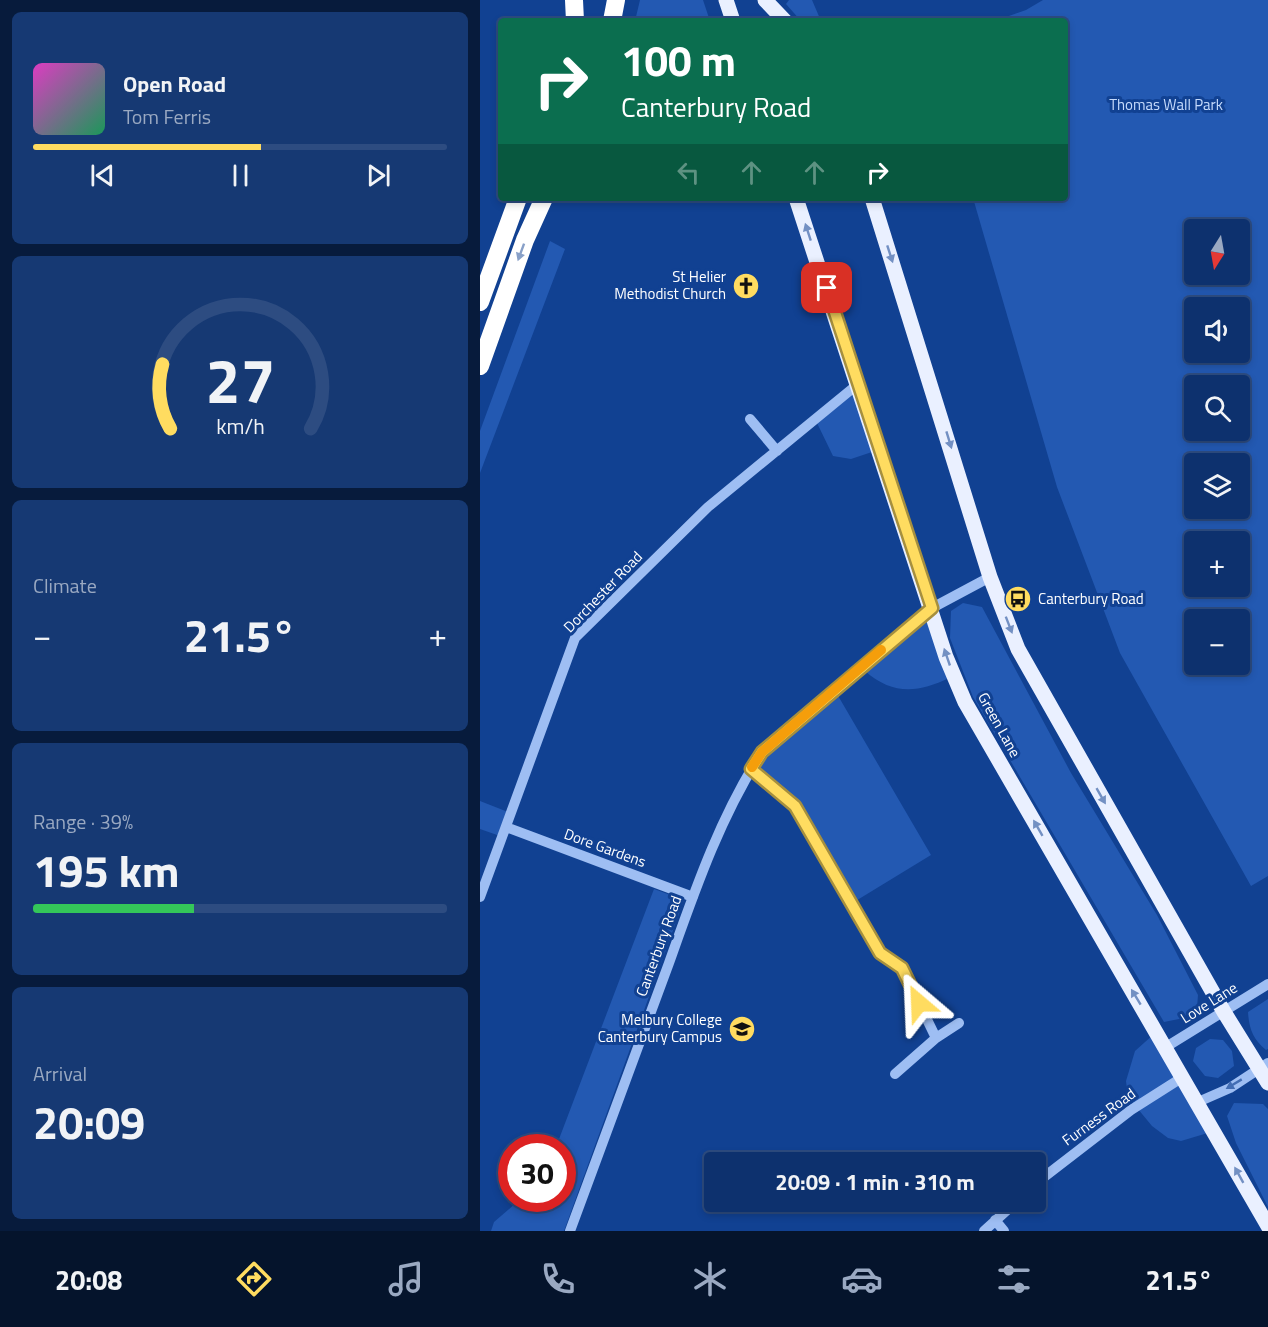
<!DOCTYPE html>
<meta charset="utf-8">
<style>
body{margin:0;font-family:"Titillium Web",sans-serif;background:#163973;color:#f1f3f6;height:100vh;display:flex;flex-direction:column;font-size:22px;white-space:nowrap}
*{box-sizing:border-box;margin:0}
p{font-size:20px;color:#9aa9c2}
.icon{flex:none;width:33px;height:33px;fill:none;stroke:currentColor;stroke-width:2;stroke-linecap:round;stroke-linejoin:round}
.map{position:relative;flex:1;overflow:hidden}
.drawer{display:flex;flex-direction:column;gap:12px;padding:12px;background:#071b3c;width:480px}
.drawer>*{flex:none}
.top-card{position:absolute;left:18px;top:18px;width:570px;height:183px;border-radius:6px;box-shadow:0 3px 9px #0003,0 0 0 2px #2d4c81;background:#0b6e4f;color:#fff;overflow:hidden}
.needle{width:39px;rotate:191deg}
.controls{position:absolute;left:704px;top:219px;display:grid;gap:12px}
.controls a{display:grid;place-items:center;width:66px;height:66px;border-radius:6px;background:#0d316e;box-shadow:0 3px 9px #0003,0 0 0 2px #2d4c81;font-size:30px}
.speed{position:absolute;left:18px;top:1134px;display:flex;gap:12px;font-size:30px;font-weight:700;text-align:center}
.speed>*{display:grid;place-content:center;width:78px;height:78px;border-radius:50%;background:#0d316e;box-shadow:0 3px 9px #0003,0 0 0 2px #2d4c81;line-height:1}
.speed .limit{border:9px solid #d22;background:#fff;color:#111}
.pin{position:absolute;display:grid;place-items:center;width:51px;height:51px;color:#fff;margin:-26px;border-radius:12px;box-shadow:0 3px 9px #0006}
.me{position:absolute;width:66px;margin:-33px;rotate:334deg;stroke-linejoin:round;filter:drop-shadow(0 0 4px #0008)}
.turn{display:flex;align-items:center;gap:21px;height:126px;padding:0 24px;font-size:27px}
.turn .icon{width:78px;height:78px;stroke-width:2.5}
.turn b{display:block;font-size:42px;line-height:51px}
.lanes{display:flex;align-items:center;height:57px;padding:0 24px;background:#0003;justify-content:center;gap:30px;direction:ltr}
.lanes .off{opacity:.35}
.big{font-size:45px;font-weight:700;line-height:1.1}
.drawer .widget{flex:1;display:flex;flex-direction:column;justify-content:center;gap:9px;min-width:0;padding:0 21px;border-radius:9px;background:#163973}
.drawer .dial{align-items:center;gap:0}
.dial svg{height:156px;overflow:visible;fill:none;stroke:#2d4c81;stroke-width:7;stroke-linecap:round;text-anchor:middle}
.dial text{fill:#f1f3f6;stroke:none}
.song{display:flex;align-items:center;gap:18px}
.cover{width:72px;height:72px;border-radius:9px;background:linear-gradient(135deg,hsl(310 70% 55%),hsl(150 70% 35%))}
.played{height:6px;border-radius:3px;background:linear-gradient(90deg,#ffdc60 55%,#2d4c81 55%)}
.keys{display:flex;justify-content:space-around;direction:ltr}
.heat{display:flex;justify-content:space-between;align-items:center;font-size:33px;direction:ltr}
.charge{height:9px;border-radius:4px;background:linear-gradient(90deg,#34c759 39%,#2d4c81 0)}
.trip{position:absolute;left:224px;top:1152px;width:342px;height:60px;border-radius:6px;background:#0d316e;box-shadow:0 3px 9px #0003,0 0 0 2px #2d4c81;font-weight:700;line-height:60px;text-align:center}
.tab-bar{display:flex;height:96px;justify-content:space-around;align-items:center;background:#05142c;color:#9aa9c2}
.tab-bar .icon{width:42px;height:42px}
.tab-bar .current{color:#ffdc60}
.tab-bar b{font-size:27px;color:#f1f3f6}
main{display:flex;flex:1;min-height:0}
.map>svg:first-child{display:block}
</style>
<main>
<section class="drawer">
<div class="widget">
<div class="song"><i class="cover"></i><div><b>Open Road</b><p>Tom Ferris</p></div></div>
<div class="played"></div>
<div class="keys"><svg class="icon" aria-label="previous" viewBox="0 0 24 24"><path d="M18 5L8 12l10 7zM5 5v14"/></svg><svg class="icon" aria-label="pause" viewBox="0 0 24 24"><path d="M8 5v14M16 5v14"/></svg><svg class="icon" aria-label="next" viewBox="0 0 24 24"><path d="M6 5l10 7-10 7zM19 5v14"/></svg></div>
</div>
<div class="widget dial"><svg viewBox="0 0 100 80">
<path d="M14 69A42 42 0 1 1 86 69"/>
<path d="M14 69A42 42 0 0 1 10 36" stroke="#ffdc60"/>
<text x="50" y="56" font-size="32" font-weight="700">27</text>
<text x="50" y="72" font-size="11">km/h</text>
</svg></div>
<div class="widget"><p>Climate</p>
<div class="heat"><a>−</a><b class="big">21.5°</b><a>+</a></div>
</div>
<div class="widget"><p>Range · 39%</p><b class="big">195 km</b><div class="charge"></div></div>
<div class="widget"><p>Arrival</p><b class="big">20:09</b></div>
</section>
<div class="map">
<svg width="788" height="1231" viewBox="0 0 788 1231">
<rect width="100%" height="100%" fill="#114192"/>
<path fill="#2359b2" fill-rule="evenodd" d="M160 0H223L230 21H155Z
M309 0H332L341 21H321L306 4Z
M563 0H788V876L771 886 640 653 577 487 493 198H585V21H515L546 10ZM714 230H759V274H714ZM714 308H759V352H714ZM714 386H759V430H714ZM714 464H759V508H714ZM714 542H759V586H714ZM714 620H759V664H714Z
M70 241 85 249 0 473V431Z
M375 393 395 451 371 459 353 456 337 423Z
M483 603 502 607 591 773 677 915 718 995 717 1008 704 1018 684 1022 493 697 470 638 471 611Z
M450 615 469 678C438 693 412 695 385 671Z
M357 694 451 855 374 902 317 802 278 768 301 742Z
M0 801 28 812 20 836 0 829Z
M174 889 204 900 84 1231H11L14 1222 36 1203 53 1208 57 1199 82 1198V1148L76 1147Z
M788 999V1049L786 1050C773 1039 769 1029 768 1012Z
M674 1034 731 1132 701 1141 688 1138 672 1126 648 1097 646 1081 655 1051Z
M730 1039 743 1040 752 1051 754 1066 738 1078 725 1076 713 1061 716 1048Z
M754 1103 783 1104 788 1109V1207L756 1143 747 1116Z"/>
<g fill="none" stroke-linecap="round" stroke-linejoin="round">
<path stroke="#9ebef3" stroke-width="10" d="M270 419 297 451
M271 769 315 806 400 953 422 968 456 1038 415 1074
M26 827 213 897
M0 897 95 638 228 507 378 384
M456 1038 479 1023
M686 1047 788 984
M718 1102 750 1088 788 1063
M555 1184 651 1110 703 1077
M515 1220 524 1231
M90 1231C123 1142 156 1052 189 963 215 890 240 817 282 752L452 608 510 577
M504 1231 536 1202"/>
<path stroke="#eaf0ff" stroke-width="15" d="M246 0 253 21
M285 0 305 21
M316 198 466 657 485 702 788 1226
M392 198 510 577 538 649 744 1012 788 1083"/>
<path stroke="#fff" stroke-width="18" d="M94 0 95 21
M132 21 136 0
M0 302 38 198
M0 366 45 240 64 198"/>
</g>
<defs><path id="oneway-solid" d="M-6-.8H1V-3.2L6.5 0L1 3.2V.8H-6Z" transform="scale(1.5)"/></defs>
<g fill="#7390c3">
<use href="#oneway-solid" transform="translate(328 232) rotate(-108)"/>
<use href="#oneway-solid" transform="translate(410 254) rotate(72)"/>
<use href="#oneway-solid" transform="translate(469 440) rotate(73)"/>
<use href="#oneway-solid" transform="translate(529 625) rotate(69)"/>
<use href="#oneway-solid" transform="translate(467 657) rotate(-109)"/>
<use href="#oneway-solid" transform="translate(621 796) rotate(60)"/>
<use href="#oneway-solid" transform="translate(558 828) rotate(-120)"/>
<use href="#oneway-solid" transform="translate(656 997) rotate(-121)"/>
<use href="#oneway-solid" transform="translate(759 1175) rotate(-119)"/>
</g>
<use fill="#88a0c8" href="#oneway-solid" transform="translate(41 252) rotate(110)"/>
<use fill="#426db4" href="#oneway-solid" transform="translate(754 1084) rotate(149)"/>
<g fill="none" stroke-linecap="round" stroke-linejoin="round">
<defs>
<path id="route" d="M347 288 452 608 282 752 271 769 315 806 400 953 422 968 439 1003"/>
</defs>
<use href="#route" stroke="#a68f3e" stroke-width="15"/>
<use href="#route" stroke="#ffdc60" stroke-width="10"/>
<path stroke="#f59e0b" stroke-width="10" d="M272 767 282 752 401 650"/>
</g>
<defs>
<symbol id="church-disc" viewBox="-11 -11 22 22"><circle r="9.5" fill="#ffdc60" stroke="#114192"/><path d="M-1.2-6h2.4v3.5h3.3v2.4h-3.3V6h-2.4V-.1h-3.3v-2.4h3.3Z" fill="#111"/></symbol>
<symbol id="bus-disc" viewBox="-11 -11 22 22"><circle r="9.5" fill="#ffdc60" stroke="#114192"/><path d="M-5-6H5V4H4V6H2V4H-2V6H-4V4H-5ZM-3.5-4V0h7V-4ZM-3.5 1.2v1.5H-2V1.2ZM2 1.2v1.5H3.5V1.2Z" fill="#111"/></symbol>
<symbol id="university-disc" viewBox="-11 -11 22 22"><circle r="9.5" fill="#ffdc60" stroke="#114192"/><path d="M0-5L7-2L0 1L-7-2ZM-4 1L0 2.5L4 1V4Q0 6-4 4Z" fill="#111"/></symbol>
</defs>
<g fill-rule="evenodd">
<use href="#church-disc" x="251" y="271" width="30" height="30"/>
<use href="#bus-disc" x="523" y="584" width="30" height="30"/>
<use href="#university-disc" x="247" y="1014" width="30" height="30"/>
</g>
<g text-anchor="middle" stroke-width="6" stroke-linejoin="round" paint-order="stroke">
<g font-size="15" fill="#c6dbfd" stroke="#114192">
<text x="686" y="110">Thomas Wall Park</text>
</g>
<g font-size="15" fill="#fff" stroke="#114192" text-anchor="end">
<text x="246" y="282">St Helier<tspan x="246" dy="17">Methodist Church</tspan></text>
<text x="558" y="604" text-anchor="start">Canterbury Road</text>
<text x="242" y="1025">Melbury College<tspan x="242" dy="17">Canterbury Campus</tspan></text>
</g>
<g font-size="15" fill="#fff" stroke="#114192">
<text transform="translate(123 592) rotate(-46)" y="5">Dorchester Road</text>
<text transform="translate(519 725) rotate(61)" y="5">Green Lane</text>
<text transform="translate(125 848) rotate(20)" y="5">Dore Gardens</text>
<text transform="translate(179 946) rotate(-70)" y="5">Canterbury Road</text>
<text transform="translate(729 1003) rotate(-32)" y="5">Love Lane</text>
<text transform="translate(619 1117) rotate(-36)" y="5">Furness Road</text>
</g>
</g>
</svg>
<div class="controls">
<a><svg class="needle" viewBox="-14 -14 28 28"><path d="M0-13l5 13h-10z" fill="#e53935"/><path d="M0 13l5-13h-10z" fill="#9aa9c2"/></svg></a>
<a><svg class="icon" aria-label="sound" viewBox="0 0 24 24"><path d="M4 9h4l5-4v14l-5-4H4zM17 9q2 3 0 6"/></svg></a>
<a><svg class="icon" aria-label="search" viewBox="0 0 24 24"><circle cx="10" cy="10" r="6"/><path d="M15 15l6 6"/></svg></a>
<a><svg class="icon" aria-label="layers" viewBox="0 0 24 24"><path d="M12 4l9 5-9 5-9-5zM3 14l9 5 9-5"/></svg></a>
<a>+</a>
<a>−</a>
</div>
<div class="speed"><div class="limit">30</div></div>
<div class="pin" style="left:347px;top:288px;background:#d93025"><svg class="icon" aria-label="arrive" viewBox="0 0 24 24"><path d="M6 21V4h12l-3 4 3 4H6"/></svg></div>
<svg class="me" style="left:439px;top:1003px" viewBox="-20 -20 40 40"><path d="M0-17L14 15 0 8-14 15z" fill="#ffdc60" stroke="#fff" stroke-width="4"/></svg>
<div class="trip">20:09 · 1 min · 310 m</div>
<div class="top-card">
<div class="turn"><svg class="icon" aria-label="right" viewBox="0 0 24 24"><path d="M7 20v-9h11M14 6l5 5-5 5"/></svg><div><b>100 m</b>Canterbury Road</div></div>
<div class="lanes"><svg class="icon off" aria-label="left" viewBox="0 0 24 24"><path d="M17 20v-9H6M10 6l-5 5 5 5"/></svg><svg class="icon off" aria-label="ahead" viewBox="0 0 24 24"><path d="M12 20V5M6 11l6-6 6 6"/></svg><svg class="icon off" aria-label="ahead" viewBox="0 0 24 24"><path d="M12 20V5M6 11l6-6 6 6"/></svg><svg class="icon" aria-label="right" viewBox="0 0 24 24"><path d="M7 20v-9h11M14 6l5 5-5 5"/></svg></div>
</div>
</div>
</main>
<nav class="tab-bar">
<b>20:08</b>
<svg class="icon current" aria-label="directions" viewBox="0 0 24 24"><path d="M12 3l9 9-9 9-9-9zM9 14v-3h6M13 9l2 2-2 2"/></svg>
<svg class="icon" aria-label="music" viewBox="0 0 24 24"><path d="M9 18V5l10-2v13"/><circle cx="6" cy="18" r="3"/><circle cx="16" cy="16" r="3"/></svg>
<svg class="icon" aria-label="phone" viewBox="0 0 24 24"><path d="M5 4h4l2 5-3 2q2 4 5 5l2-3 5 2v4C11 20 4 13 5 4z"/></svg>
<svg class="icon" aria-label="climate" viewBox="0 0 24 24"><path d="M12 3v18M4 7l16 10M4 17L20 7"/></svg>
<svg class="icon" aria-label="car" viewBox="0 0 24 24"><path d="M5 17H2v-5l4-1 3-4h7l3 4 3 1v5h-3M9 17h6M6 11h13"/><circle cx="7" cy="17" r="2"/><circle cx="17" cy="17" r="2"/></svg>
<svg class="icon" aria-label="filters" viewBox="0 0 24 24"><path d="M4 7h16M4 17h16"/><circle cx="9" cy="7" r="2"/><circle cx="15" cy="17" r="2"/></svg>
<b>21.5°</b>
</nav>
